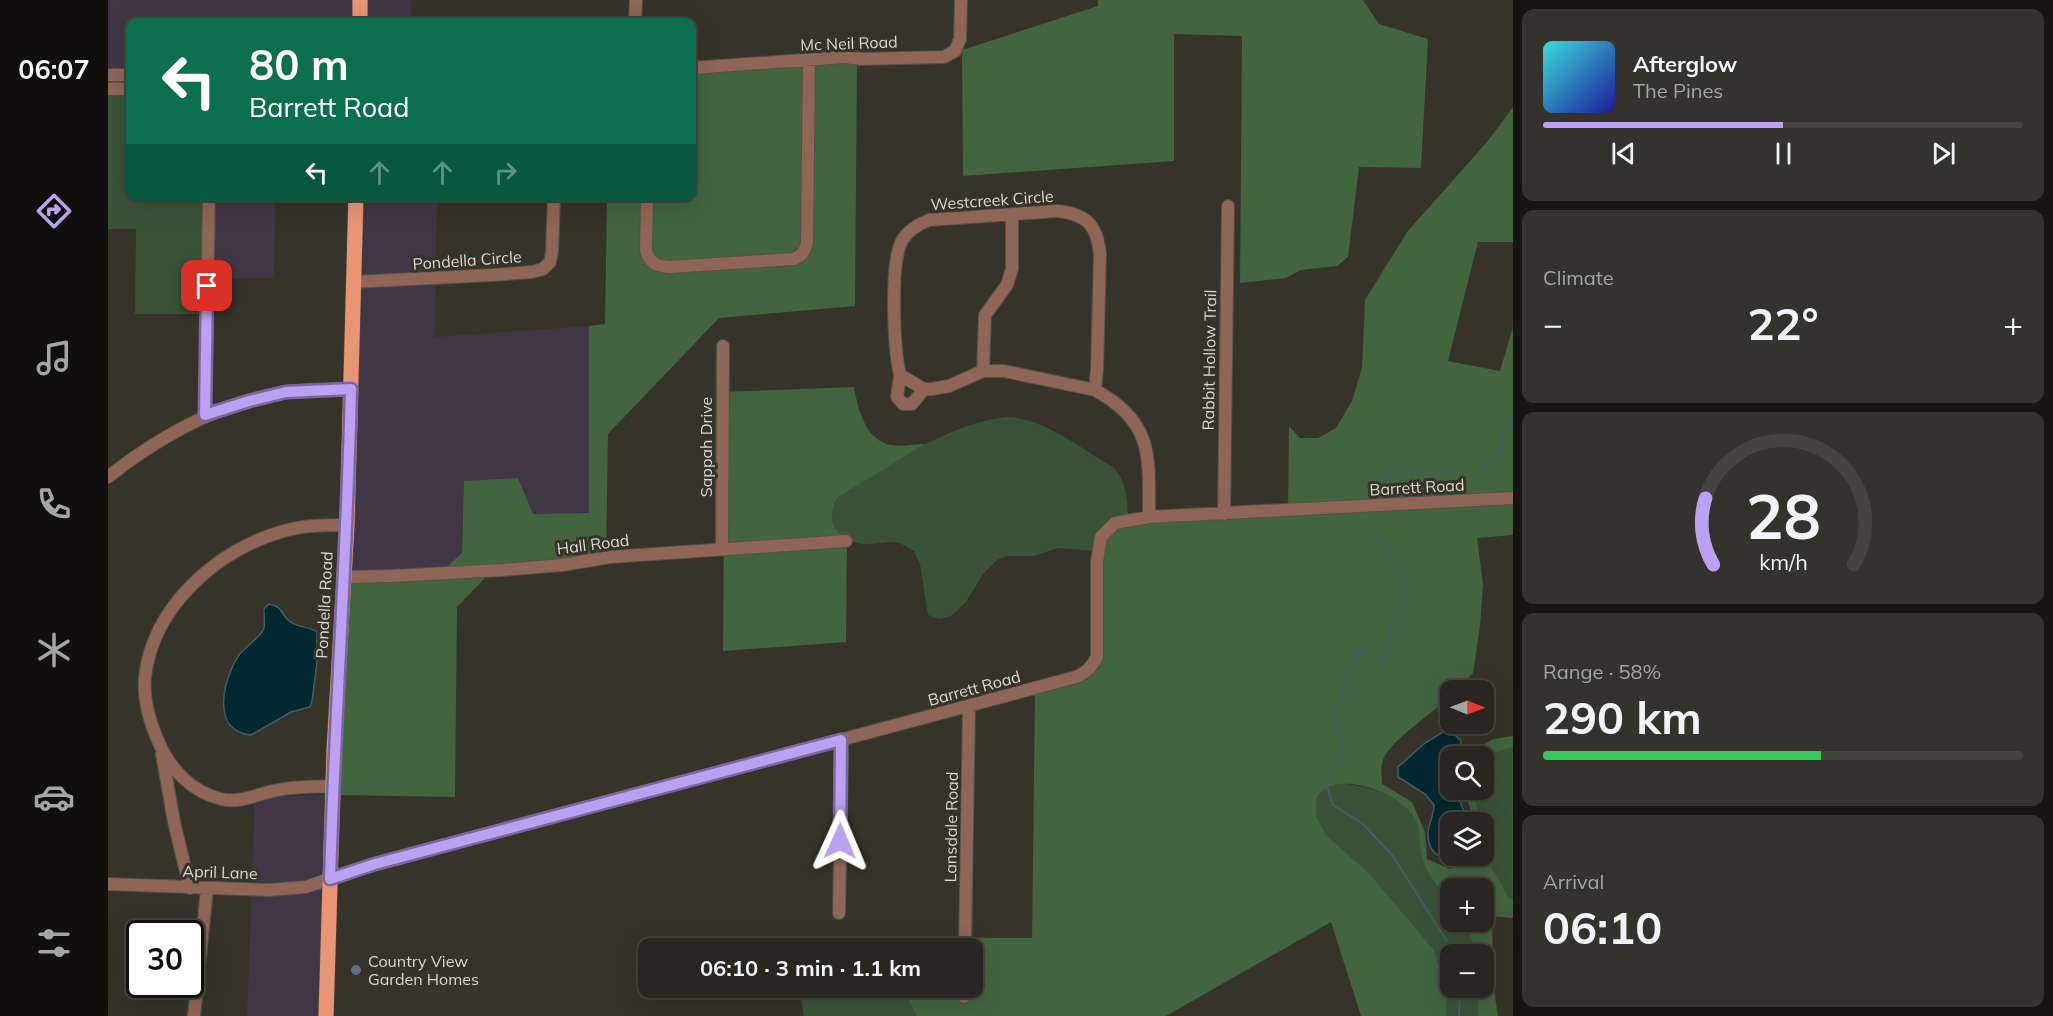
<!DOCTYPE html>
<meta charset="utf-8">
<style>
body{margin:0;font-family:Mulish,sans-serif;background:#34322c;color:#f1f3f6;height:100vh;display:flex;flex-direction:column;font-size:22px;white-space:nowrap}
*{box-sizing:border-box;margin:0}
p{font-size:20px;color:#a5a5a4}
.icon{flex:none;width:33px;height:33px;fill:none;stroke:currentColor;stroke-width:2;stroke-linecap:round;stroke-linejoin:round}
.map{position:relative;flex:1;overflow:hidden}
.side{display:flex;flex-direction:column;gap:9px;padding:9px;background:#161511;width:540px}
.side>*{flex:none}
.top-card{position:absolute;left:18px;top:18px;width:570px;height:183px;border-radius:12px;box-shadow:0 6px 24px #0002,0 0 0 2px #44433d;background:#0b6e4f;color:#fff;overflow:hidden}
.needle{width:39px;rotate:91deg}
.buttons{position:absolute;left:1332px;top:680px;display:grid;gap:12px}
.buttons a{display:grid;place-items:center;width:54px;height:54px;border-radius:12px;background:#28261f;box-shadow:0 6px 24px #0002,0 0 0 2px #44433d;font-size:30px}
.speed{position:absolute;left:18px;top:920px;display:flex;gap:12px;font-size:30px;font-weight:700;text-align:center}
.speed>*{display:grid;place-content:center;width:78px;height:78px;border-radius:50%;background:#28261f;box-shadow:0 6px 24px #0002,0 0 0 2px #44433d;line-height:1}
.speed .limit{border:3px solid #111;border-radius:9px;background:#fff;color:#111}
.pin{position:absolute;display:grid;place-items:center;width:51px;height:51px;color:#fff;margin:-26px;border-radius:12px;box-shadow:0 3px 9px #0006}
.me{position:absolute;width:66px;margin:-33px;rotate:1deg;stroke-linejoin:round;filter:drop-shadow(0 0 4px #0008)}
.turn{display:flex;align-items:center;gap:21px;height:126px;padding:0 24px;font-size:27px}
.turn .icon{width:78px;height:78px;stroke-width:2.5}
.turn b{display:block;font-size:42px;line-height:51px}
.lanes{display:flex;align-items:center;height:57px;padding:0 24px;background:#0003;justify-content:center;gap:30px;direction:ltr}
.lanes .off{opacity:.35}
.big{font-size:45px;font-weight:700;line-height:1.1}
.side .widget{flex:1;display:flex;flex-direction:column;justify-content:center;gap:9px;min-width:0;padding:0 21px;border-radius:12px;background:#34322c}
.side .dial{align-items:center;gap:0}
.dial svg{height:156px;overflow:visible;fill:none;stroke:#44433d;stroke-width:7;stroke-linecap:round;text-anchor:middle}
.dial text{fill:#f1f3f6;stroke:none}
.song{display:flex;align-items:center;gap:18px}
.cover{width:72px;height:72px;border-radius:9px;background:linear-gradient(135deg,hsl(180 70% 55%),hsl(240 70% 35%))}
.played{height:6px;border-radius:3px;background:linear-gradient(90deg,#bca0f2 50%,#44433d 50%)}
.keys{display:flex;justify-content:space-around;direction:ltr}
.heat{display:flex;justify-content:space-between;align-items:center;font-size:33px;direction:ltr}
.charge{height:9px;border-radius:4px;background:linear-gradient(90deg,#34c759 58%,#44433d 0)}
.trip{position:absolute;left:530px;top:938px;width:345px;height:60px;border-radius:12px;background:#28261f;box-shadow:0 6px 24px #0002,0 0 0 2px #44433d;font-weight:700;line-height:60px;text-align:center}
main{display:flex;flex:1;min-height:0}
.tabs{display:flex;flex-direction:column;width:108px;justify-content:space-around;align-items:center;background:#100f0c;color:#a5a5a4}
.tabs .icon{width:42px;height:42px}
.tabs .active{color:#bca0f2}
.tabs b{font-size:27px;color:#f1f3f6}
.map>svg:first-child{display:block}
</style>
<main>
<nav class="tabs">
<b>06:07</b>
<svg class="icon active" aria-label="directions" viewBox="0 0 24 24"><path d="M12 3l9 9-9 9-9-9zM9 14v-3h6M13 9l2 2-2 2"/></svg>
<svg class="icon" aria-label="music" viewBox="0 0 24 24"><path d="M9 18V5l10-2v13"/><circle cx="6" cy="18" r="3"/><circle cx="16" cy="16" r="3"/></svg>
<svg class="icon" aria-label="phone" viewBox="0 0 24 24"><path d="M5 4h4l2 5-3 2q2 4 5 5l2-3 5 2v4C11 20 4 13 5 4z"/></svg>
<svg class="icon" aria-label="climate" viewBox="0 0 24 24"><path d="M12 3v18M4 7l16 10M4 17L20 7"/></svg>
<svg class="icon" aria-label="car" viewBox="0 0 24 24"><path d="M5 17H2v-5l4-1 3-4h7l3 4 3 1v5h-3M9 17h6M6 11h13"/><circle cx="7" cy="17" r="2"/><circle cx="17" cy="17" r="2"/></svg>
<svg class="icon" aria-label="filters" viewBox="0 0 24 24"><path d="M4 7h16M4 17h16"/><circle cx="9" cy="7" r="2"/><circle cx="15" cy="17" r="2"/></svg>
</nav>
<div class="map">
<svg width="1405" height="1016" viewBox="0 0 1405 1016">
<rect width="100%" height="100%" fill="#363329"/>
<path fill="#413645" d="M0 0H247V22H22V71L0 70Z
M257 0H303V22H256Z
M101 197H243V201H167L166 278 100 279Z
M252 197H329L327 337 481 326V513L425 514 356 482 354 553 326 578 240 583Z
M219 795 213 1016H139L147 797Z"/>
<path fill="#3a5337" d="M0 93 22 94V196L101 197 100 314H27L28 229H0Z
M898 417C935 417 973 449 1005 467 1018 481 1019 496 1020 515L985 551 950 548 926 556H899L889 560 875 574 858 602 843 616 831 619 820 615 812 564 806 551C799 547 792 542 784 542 776 542 768 544 760 544 732 544 714 523 730 497 782 465 836 425 898 417Z
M1405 747V899L1401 898 1380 861 1376 822H1374L1365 794 1367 789H1376L1377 756Z
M1230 783C1256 785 1300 795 1309 823 1313 837 1310 850 1317 864 1323 877 1335 889 1341 903 1344 908 1342 915 1342 921H1354L1361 931 1367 954H1342V987H1369L1370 1016H1338V994L1326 950 1262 874 1218 835 1208 816 1207 799 1219 786Z
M697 987H789L798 996 809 1016H696L693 997Z"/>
<path fill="#42643f" d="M990 0H1255L1271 24 1320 39 1313 168 1251 167 1240 257 1229 266 1193 270 1178 278 1132 283 1134 36 1066 34V161L855 176 854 50 990 6Z
M749 61 747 306 611 318 500 434 498 562 381 574 349 607 347 797 229 795 240 583 326 578 354 553 356 481 410 478 425 514 481 513V326L497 324 499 197 584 196V73Z
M1405 107V242H1370L1340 361 1392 371 1405 327V494L1180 507 1181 426 1192 438H1210L1228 428 1244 401 1254 368 1257 300 1299 232 1379 142Z
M746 387C750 409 757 440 783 445 793 447 806 444 817 444L730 497C720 514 722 528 739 539L738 642 615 651 617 392Z
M1405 503V535L1369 538 1375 584 1372 626 1365 673 1349 690H1342V696C1325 714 1283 739 1275 760 1272 767 1274 777 1274 784L1304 802 1317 832 1319 859 1342 869 1363 861 1364 855H1376V833L1380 861 1401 898 1405 899V918L1384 916 1385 984 1390 1016H1370L1369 987H1376V954H1367L1361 931 1354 921H1376V888H1342V904C1332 889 1319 874 1314 857 1310 845 1313 832 1308 821 1299 800 1263 785 1242 784 1227 783 1216 785 1208 799V816L1218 835 1262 874 1326 950 1338 994V1016H1253L1223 922 1058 1016H809L798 996 789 987H864V948H735V937L924 938 927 695C947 688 977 684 991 668L995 621 994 562 998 539 1004 531 1018 524Z
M1405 736V747L1377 756 1376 761V756H1363L1364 752 1385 739Z
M1358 789H1367L1365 794 1374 822H1367L1357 794Z"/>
<path fill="#042831" stroke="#445d61" stroke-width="1.5" d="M161 604C174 606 173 613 180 620 188 628 201 626 209 632V662L204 701 202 707 183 712 143 735C102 731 115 679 131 655 137 647 154 636 156 628 157 622 156 615 156 609Z
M1335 732 1346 734 1353 741 1352 756H1342V789H1347L1360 822H1342V855H1356L1355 858C1337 863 1319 855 1320 833 1321 823 1326 814 1326 805L1317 794 1290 777V767L1317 743Z"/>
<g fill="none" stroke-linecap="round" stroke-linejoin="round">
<path stroke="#445d61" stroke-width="2" d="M1372 467 1386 462 1398 428 1405 416
M1267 484 1286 471 1316 473 1342 471
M1270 535 1282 553 1300 591 1284 625 1276 662 1251 651 1237 681 1227 717 1237 753 1219 777V786L1225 805 1255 824 1285 856 1347 954
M1351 1016 1352 987"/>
<defs>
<path id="minor" d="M527 22 528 0
M584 68 737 57 753 59 836 57 847 51 852 39 853 0
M0 75H22
M0 89H22
M539 196 538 250C541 263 548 266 561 267L686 259C695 255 697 251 699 242L701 60
M245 282 384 275 424 272 435 269 442 262 444 252 446 196
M875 371 877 315 899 285 904 269V215
M792 375 789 397 795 404H804L816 389
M987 390 989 369 992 254C989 224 978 214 949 211L821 220C811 224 801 230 795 239 781 261 786 349 792 375L816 389H824L841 386 875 371H896L987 390C1046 422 1041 457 1041 517
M97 415 101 196
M0 477C52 436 111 403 178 392 199 389 221 389 243 389
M1116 514 1120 206
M614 549 615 346
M236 577 284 576 394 570 454 565 502 557 738 541
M54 754 66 822 82 888
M225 786C207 787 188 786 170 790 152 793 131 804 113 799 84 792 63 770 51 743 42 723 35 700 37 677 45 606 110 549 176 531 197 525 218 525 239 525
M0 884 161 890 198 887 249 869 968 677C979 672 984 667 989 657V562L993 537 1007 523 1041 517 1405 498
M731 913 734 755 733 740
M857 948 861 706
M856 997V987
M86 1016 99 889"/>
<path id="major" d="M252 22V0
M218 1016 226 752 239 525 248 196"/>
</defs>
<use href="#minor" stroke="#545147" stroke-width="14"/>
<use href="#major" stroke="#545147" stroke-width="16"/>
<use href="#minor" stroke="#8e6556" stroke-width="12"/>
<use href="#major" stroke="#e89475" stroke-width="15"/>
</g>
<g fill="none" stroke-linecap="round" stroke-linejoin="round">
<defs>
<path id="route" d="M99 286 97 415 141 401 178 392 243 389C239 552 227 715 222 879L267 864 733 740 732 841"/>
</defs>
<use href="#route" stroke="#7a689d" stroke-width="15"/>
<use href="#route" stroke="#bca0f2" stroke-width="10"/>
</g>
<circle fill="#5c6f8a" stroke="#363329" stroke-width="2" cx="248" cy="970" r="6"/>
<g text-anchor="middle" stroke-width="6" stroke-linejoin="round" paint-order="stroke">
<g font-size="16" fill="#dad8d1" stroke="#363329">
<text transform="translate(741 43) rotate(-2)" y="6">Mc Neil Road</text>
<text transform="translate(884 200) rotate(-4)" y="6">Westcreek Circle</text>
<text transform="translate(359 260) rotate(-4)" y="6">Pondella Circle</text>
<text transform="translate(1101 360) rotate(-89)" y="6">Rabbit Hollow Trail</text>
<text transform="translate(598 447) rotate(-90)" y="6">Sappah Drive</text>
<text transform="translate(1309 487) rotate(-3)" y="6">Barrett Road</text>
<text transform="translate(485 544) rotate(-7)" y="6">Hall Road</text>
<text transform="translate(216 605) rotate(-87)" y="6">Pondella Road</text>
<text transform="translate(866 688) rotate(-15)" y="6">Barrett Road</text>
<text transform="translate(843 827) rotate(-89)" y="6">Lansdale Road</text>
<text transform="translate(112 872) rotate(2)" y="6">April Lane</text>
</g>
<g font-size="16" fill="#dad8d1" stroke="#363329" text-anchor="start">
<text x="260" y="967">Country View<tspan x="260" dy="18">Garden Homes</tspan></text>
</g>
</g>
</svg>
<div class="buttons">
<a><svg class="needle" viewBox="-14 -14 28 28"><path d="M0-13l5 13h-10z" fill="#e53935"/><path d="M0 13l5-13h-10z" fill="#a5a5a4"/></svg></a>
<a><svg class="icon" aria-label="search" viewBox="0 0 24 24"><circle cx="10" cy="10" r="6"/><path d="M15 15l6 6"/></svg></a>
<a><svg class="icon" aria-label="layers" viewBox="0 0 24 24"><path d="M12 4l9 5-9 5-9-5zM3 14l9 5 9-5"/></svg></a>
<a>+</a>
<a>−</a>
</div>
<div class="speed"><div class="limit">30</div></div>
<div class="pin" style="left:99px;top:286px;background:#d93025"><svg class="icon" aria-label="arrive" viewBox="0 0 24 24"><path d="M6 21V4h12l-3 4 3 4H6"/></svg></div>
<svg class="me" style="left:732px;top:841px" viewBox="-20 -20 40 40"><path d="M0-17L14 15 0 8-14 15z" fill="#bca0f2" stroke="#fff" stroke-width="4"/></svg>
<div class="trip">06:10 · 3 min · 1.1 km</div>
<div class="top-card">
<div class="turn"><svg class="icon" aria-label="left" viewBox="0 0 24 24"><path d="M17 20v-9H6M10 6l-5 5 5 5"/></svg><div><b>80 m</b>Barrett Road</div></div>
<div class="lanes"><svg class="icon" aria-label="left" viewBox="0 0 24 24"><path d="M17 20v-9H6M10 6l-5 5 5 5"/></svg><svg class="icon off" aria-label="ahead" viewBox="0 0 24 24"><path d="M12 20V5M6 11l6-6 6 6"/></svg><svg class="icon off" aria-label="ahead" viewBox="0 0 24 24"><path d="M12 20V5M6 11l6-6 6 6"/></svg><svg class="icon off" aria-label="right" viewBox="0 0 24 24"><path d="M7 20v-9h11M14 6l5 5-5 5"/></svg></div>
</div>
</div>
<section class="side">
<div class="widget">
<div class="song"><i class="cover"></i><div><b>Afterglow</b><p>The Pines</p></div></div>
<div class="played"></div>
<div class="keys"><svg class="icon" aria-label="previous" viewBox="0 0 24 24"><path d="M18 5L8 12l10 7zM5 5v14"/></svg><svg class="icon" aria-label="pause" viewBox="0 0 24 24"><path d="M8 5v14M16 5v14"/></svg><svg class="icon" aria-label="next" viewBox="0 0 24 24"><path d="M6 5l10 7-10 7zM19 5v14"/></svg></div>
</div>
<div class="widget"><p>Climate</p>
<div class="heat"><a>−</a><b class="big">22°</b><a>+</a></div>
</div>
<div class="widget dial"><svg viewBox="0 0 100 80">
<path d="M14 69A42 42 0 1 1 86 69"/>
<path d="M14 69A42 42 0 0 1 10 35" stroke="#bca0f2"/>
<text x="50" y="56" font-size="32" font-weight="700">28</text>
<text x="50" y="72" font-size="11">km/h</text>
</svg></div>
<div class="widget"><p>Range · 58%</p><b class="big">290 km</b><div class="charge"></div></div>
<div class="widget"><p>Arrival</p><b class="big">06:10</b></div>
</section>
</main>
